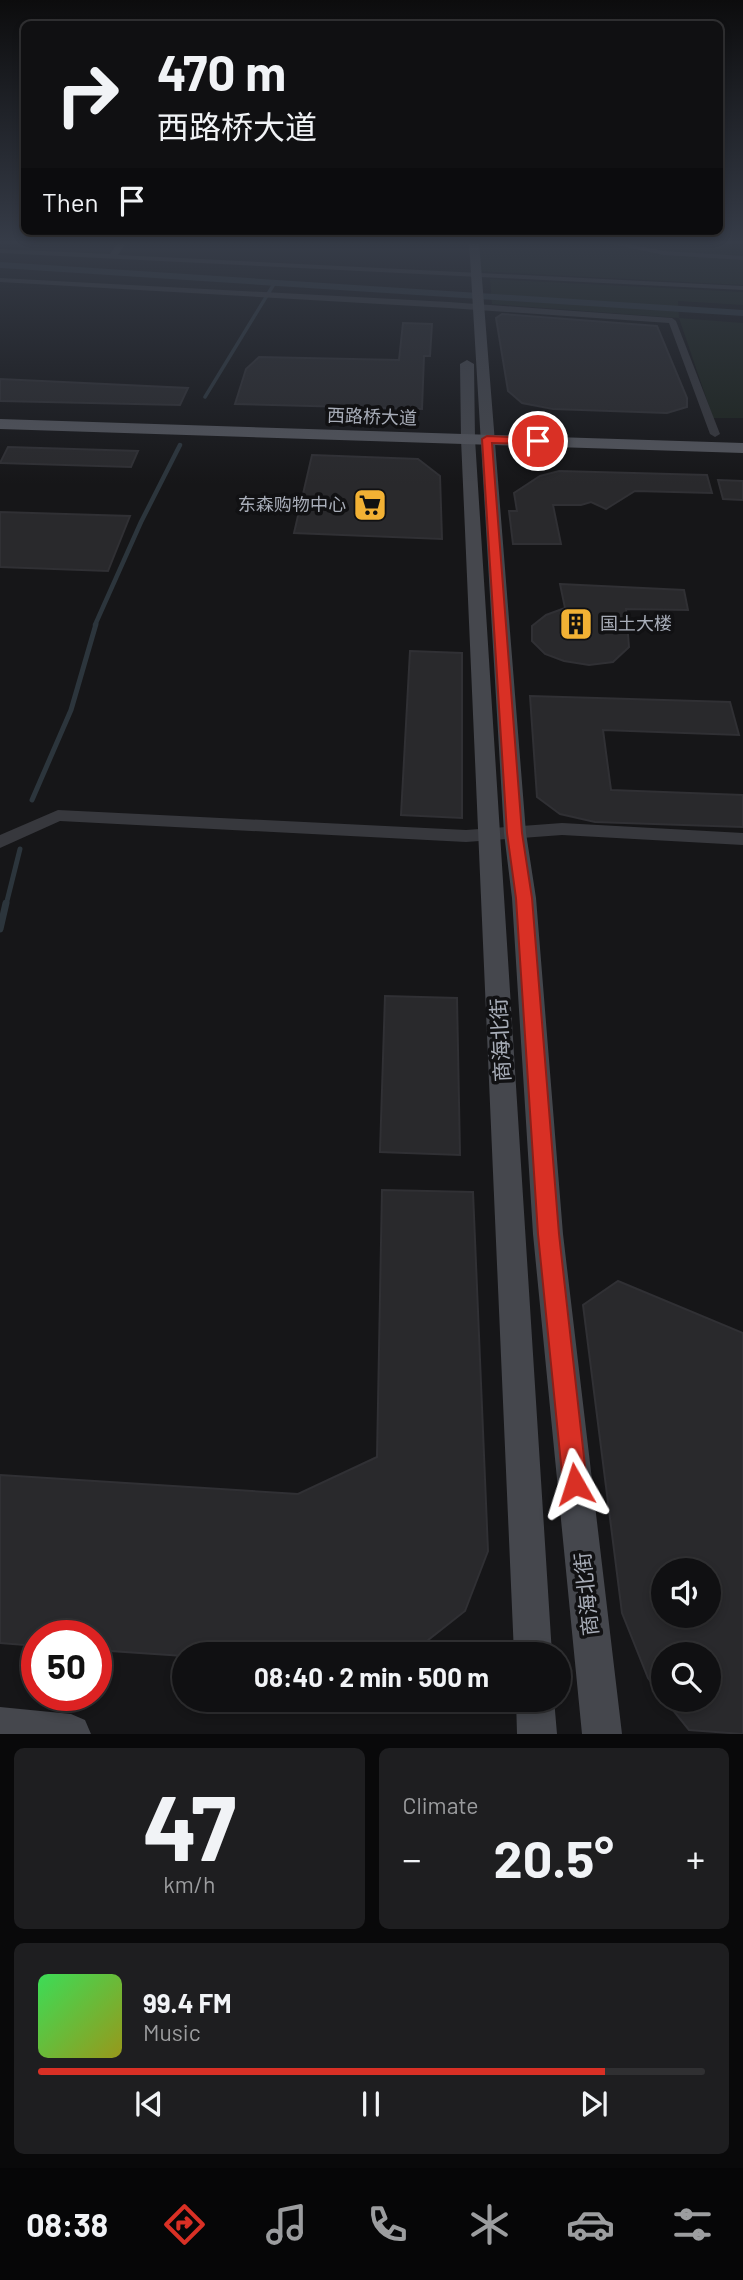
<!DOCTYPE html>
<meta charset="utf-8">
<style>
body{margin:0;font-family:Barlow,"Noto Sans SC",sans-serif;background:#1e1e20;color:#f1f3f6;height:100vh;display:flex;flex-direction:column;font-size:26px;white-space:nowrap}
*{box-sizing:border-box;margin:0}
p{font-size:23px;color:#9c9d9f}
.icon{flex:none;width:38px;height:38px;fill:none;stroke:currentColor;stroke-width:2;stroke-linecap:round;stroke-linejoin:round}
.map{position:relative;height:1734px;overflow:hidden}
.details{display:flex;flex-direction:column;gap:14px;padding:14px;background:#09090a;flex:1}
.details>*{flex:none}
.banner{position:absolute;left:21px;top:21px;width:702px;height:214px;border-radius:10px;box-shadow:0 4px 10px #0003,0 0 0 2px #303032;background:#101012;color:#f1f3f6;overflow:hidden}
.buttons{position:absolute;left:651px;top:1558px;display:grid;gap:14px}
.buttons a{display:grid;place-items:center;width:70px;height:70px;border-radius:50%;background:#101012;box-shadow:0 4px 10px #0003,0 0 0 2px #303032;font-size:35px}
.speed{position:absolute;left:21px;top:1620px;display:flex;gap:14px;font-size:35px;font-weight:700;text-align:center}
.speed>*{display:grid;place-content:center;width:91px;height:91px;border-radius:50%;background:#101012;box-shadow:0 4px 10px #0003,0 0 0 2px #303032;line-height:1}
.speed .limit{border:10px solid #d22;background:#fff;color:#111}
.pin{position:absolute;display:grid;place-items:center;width:60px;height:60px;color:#fff;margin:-30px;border:4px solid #fff;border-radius:50%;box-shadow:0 2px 7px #0007}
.me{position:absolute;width:77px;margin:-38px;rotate:354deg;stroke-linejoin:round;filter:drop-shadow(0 0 5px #0008)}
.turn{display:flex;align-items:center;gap:24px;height:147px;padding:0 21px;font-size:32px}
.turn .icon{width:91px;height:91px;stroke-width:2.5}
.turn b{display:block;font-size:49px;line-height:60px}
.then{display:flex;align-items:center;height:66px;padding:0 21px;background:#0003;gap:14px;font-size:26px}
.big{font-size:52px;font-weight:700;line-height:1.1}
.details .widget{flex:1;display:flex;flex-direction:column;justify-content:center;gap:10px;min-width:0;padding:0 24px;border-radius:10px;background:#1e1e20}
.details .dial{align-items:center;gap:0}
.dial b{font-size:91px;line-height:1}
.song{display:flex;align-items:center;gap:21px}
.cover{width:84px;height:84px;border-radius:10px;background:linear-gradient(135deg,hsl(130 70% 55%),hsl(60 70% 35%))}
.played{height:7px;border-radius:4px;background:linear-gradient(90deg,#d93025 85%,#303032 85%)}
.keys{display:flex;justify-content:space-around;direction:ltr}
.heat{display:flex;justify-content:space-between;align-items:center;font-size:38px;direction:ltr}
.details .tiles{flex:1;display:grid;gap:14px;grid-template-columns:1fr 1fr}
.widget:last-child{grid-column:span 2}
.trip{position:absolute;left:172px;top:1642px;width:399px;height:70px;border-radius:35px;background:#101012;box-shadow:0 4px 10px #0003,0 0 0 2px #303032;font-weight:700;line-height:70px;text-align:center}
.tabs{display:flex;height:112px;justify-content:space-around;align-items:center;background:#060607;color:#9c9d9f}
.tabs .icon{width:49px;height:49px}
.tabs .on{color:#d93025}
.tabs b{font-size:32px;color:#f1f3f6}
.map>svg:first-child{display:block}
</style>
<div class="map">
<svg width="743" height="1734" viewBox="0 0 743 1734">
<rect width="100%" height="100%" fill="#161618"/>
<path fill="#1c231d" d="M473 241H743V285L474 271Z
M490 279 743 292V305L678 301 679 318 743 323V418H713L679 318 492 304Z"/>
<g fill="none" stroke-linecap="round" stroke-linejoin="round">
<path stroke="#2c353c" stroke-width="3.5" d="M205 397 274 284"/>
<path stroke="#2c353c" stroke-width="4.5" d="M95 625 141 522 180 445"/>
<path stroke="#2c353c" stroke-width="5" d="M32 800 71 710 96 624
M6 905 20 849"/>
<path stroke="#2c353c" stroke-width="7" d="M0 929 6 903"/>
<path fill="#2c353c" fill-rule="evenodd" d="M0 262 743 310V316L0 268Z"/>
</g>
<path fill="#29292c" stroke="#303034" stroke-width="2" fill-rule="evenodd" d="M502 314 657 326 687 398V407L667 413 553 409 522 403 508 391 496 318Z
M403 323 432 324 430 356H424L422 409 235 404 246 369 259 357 399 360Z
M0 379 188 388 180 405 0 401Z
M8 447 138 451 131 467 0 463Z
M312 455 418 459 440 476 442 539 294 533Z
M559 471 707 475 712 493 635 491 606 509 591 502 581 505H553L561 544H513L509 511H517L514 493 540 476Z
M718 480 743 481V500L723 499Z
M0 512 130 516 108 571 0 567Z
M560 584 684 590 688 610 626 609 629 647 613 662 589 665 564 661 545 654 532 641V626L546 615 565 608Z
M410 651 462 653V818L401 815Z
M530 696 730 702 739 735 603 730 611 790 743 795V827L595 822 560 814 537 797Z
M385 996 457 998 460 1155 380 1152Z
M382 1190 473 1192 488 1551 465 1611 423 1644 397 1654 184 1656 96 1650V1636H37V1646L0 1643V1475L298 1494 377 1457Z
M618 1281 743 1333V1734L689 1730 664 1699H709V1654H663V1698L648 1678 622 1613 583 1305ZM663 1570H709V1615H663Z"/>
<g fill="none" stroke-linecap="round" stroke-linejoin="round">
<path fill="#37383d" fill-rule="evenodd" d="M119 241H127L118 255 743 286V290L0 253V249L110 254Z
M597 241H613L664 251 743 256V260L664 255Z
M0 278 449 302 672 318 676 321 720 434 715 437 710 434 669 323 449 308 0 282Z
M58 810 466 830 562 823 743 833V845L562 835 466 842 60 821 0 848V835Z"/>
<path fill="#45474d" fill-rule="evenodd" d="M469 241H479L526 833 536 898 563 1234 622 1734H582L533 1234 512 898 504 833Z
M467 360 474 364 475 439 552 1654H514L461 439 460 364Z
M516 1699H554L557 1734H517Z
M0 1707 71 1714 85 1720 91 1734H0Z"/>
<path fill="#53555c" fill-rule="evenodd" d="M0 419 743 443V453L0 429Z"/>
</g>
<linearGradient id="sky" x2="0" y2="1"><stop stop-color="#0c0c0d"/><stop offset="0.5" stop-color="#363c48"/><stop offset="1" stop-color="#363c48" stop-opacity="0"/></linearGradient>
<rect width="743" height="484" fill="url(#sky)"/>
<path fill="#d93025" stroke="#8d1f18" stroke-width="2" d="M487 436 538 438 543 441 538 444 492 443 522 833 532 898 559 1234 587 1484 583 1493 575 1496 566 1493 563 1484 538 1234 516 898 507 833 482 439Z"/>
<defs>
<symbol id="supermarket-square" viewBox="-11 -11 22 22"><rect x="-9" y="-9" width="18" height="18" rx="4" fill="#f2b134" stroke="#111113"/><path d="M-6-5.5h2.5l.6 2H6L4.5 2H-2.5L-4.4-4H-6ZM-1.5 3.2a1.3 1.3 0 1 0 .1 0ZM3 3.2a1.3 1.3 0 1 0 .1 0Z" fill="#111"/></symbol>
<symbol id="building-square" viewBox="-11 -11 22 22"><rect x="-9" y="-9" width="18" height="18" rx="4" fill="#f2b134" stroke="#111113"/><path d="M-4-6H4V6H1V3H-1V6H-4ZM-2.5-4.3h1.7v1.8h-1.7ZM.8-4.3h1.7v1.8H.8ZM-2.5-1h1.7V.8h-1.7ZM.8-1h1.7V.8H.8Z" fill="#111"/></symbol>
</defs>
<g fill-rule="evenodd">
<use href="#supermarket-square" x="351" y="486" width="38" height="38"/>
<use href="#building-square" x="557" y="605" width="38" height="38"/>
</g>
<g text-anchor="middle" stroke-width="7" stroke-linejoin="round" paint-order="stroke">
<g font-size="18" fill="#a8adb8" stroke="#111113">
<text transform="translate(372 417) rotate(2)" y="6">西路桥大道</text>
</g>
<g font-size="18" fill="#a8adb8" stroke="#111113" text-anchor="end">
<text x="346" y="511">东森购物中心</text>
<text x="600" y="630" text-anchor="start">国土大楼</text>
</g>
<g font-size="21" fill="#a8adb8" stroke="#111113">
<text transform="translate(501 1040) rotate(-93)" y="7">商海北街</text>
<text transform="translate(587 1594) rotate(-96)" y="7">商海北街</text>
</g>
</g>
</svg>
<div class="buttons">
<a><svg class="icon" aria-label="sound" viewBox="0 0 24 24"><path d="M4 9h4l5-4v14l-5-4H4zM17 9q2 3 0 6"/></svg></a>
<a><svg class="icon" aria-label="search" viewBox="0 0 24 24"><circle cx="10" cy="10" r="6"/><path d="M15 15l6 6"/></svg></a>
</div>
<div class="speed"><div class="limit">50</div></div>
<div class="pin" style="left:538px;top:441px;background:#d93025"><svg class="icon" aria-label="arrive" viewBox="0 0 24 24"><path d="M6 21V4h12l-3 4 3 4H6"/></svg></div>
<svg class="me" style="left:575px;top:1484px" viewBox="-20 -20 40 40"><path d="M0-17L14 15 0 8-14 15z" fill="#d93025" stroke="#fff" stroke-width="4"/></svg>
<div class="trip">08:40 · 2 min · 500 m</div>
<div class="banner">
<div class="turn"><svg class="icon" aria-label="right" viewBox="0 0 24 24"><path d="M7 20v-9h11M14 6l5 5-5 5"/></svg><div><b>470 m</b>西路桥大道</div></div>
<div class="then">Then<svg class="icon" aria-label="arrive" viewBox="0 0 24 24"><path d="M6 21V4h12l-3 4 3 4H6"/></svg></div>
</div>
</div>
<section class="details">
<div class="tiles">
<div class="widget dial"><b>47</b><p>km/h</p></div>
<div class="widget"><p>Climate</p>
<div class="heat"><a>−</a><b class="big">20.5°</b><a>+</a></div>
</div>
<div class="widget">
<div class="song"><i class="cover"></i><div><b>99.4 FM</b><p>Music</p></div></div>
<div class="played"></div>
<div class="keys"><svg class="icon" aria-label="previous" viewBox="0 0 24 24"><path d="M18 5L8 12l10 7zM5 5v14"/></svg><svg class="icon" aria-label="pause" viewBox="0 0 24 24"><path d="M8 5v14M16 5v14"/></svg><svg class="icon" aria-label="next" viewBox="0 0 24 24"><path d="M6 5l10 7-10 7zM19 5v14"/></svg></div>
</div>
</div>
</section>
<nav class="tabs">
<b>08:38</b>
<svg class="icon on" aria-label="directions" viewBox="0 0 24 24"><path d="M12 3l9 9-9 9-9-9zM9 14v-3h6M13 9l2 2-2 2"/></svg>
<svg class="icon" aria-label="music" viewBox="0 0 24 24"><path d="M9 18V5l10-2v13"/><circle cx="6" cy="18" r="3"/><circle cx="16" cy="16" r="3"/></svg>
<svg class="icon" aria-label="phone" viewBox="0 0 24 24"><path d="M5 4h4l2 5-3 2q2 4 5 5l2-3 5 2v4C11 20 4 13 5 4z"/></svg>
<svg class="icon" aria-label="climate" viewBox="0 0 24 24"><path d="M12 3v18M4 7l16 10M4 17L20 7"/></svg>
<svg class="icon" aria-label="car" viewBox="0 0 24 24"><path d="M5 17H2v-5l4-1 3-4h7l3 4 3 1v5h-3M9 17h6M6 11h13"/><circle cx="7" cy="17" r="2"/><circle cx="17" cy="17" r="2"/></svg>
<svg class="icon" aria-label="filters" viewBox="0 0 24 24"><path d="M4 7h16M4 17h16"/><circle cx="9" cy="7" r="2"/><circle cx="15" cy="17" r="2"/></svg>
</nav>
